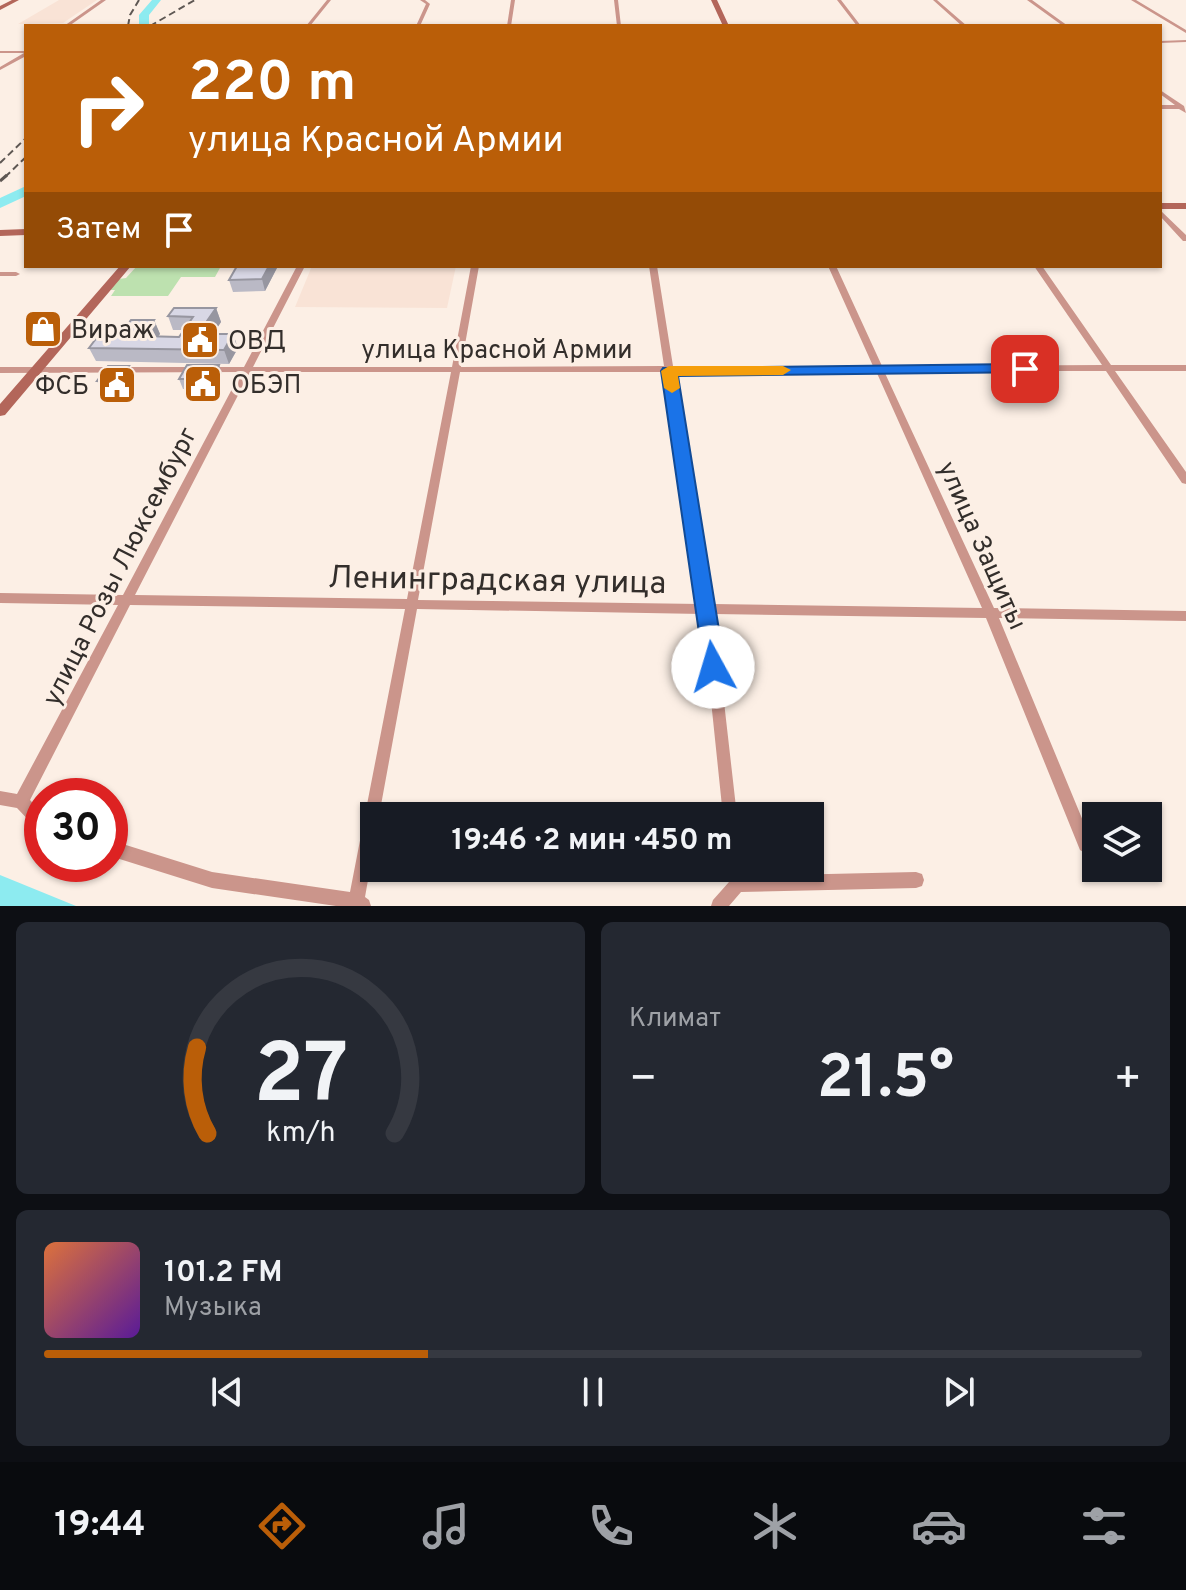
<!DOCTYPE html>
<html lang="ru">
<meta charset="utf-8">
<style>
body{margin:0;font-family:Overpass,sans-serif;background:#242831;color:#f1f3f6;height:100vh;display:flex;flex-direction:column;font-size:30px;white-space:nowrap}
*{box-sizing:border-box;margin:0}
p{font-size:26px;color:#9ea1a6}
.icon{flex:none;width:44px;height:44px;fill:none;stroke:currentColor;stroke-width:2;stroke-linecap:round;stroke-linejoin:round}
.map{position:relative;height:906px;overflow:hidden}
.details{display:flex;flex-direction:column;gap:16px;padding:16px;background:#0d0f14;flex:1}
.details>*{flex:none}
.banner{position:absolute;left:24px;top:24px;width:1138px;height:244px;border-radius:0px;box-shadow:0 2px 6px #0004;background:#ba5e08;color:#fff;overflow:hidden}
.fabs{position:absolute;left:1082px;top:802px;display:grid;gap:16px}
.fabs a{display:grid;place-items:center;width:80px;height:80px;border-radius:0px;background:#171b24;box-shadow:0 2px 6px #0004;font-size:40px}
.speed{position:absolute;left:24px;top:778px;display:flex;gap:16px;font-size:40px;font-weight:700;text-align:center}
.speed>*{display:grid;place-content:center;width:104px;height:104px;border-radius:50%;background:#171b24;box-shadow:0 2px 6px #0004;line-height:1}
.speed .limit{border:12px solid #d22;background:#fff;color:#111}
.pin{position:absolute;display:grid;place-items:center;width:68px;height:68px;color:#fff;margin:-34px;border-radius:16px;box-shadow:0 4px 12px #0006}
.me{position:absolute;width:88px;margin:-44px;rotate:354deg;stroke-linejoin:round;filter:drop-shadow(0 0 6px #0008)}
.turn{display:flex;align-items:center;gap:28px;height:168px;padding:0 32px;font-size:36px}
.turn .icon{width:104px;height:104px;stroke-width:2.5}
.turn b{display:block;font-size:56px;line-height:68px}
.then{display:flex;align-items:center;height:76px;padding:0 32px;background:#0003;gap:16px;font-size:30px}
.big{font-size:60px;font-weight:700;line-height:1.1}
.details .tile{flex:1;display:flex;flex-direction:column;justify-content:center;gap:12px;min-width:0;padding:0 28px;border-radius:12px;background:#242831}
.details .dial{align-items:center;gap:0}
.dial svg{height:208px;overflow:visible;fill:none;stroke:#363941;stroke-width:7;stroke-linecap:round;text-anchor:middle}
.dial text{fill:#f1f3f6;stroke:none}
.song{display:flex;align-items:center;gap:24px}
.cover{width:96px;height:96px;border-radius:12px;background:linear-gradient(135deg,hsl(20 70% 55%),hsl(270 70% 35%))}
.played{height:8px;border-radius:4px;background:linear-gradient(90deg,#ba5e08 35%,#363941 35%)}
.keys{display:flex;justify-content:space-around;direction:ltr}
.heat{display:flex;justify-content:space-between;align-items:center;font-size:44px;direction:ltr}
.details .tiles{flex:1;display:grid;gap:16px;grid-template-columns:1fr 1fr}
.tile:last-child{grid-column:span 2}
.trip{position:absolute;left:360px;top:802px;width:464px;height:80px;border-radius:0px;background:#171b24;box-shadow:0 2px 6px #0004;font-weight:700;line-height:80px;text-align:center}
.menu{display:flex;height:128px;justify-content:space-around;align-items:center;background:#090b0e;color:#9ea1a6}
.menu .icon{width:56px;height:56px}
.menu .selected{color:#ba5e08}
.menu b{font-size:36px;color:#f1f3f6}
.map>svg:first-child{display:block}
</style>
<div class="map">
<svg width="1186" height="906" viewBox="0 0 1186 906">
<rect width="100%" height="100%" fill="#fcefe5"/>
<path fill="#f9e3d6" d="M59 0H97L63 23 18 24Z
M312 266H456L447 308 295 307Z"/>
<path fill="#bde1af" d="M137 266H221L215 277H181L168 296H111L115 290H110L119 279 126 278Z"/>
<path fill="#8debf0" d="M0 875 76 906H0Z"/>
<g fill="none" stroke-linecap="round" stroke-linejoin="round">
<path fill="#8debf0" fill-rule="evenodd" d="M152 0H161L149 15V26H139V15Z
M26 186V196L0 208V198Z"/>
<path fill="#cb958b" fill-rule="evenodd" d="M101 0H106L69 26H64Z
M327 0H331L310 26H306Z
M420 0H425L430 4 420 26H416L426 4Z
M511 0H515L511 26H507Z
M614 0H618L621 26H617Z
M837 0H841L861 26H857Z
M933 0H937L967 26H962Z
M1027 0H1032L1068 26H1063Z
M1131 0H1136L1186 30V33Z
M1186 40V42L1160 43V41Z
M0 51H26V56L0 70V67L24 53H0Z
M1160 90 1184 106 1186 113 1179 109H1160V105H1175L1160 94Z
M1160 210 1186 235V241H1183L1160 216Z
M297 266H305L253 367H452L471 266H479L461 367 664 366 649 266H657L673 366H873L828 266H836L882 366 1102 365 1034 266H1042L1111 365H1186V371H1115L1186 472V484L1182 483 1106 371H884L994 608 1186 611V621L999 618 1093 845 1090 850 1085 853 1080 850 986 618 714 614 737 816H723L702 614 417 609 379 816H374V846L365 897 369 900 371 906H336L212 888 110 856V840L212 872 350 892 405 609 130 605 30 800 42 813V831L37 829 17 808 0 805V791L17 794 118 605 0 603V593L123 595 241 372 0 373V367H244ZM876 371 982 608 713 604 674 372ZM250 372H451L407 599 135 595ZM460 372H665L700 604 418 600Z
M0 272H16L20 274 16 276H0Z
M727 868H743L744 876 916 872 922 874 924 880 922 886 916 888 741 892 729 906H711L713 900 729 882Z"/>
<path fill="#b3665a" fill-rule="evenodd" d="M12 0H19L0 10V6Z
M711 0H717L729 26H723Z
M1160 203H1186V209H1160Z
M26 229V235L0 236V230Z
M120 266H131L5 415 0 416V404Z"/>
<path stroke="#5e5753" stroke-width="2" stroke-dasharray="7 4" stroke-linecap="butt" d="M128 26 130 15 139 0
M150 26 195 0
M0 163 26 138
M5 177 26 157"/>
<path stroke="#5e5753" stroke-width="3" stroke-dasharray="11 6" stroke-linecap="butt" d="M0 181 7 175"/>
</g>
<path fill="#bab9c5" d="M278 266 265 291 233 292 229 280Z
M216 308 221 322 213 334H233L238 348 229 364 96 361 89 348 154 320 160 334 158 336 179 337 184 330H173L168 316Z
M219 365 222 375 216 389H183L179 379Z
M134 375 123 391H102L97 381Z"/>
<path fill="#9796a0" d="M269 266H278L265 291 262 279Z
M216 308 221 322 204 348 198 334Z
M154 320 160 334 148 350 142 336Z
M233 334 238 348 229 364 224 350Z
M219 365 222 375 216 389 213 379Z
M129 366 134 375 123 391 119 381Z"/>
<path fill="#d8d7e5" stroke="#9796a0" stroke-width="2" d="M237 266H269L262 279 229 280Z
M174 308H216L198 334H233L224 350 89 348 98 336H119L131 320H154L142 336 179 337 193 317 168 316Z
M187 365H219L213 379H179Z
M108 366H129L119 381H97Z"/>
<path fill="#1a73e8" stroke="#114b97" stroke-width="2" d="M1025 364 1031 365V372L678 376 725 667 721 674 713 677 705 674 661 371 663 368Z"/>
<path fill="#f59e0b" d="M669 366H783L791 370 783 375 678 376 680 388 672 393 664 388 661 371Z"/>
<defs>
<symbol id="shop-square" viewBox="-11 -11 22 22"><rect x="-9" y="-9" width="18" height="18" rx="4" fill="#ba5e08" stroke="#fcefe5"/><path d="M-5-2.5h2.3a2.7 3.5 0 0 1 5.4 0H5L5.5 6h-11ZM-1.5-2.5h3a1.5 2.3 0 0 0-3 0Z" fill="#fff"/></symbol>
<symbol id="civic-square" viewBox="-11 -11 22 22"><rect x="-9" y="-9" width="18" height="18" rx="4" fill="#ba5e08" stroke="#fcefe5"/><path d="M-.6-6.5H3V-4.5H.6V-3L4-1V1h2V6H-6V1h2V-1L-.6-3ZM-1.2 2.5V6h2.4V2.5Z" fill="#fff"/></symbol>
</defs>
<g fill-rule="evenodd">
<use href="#shop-square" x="21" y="307" width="44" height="44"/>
<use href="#civic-square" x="178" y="318" width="44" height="44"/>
<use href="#civic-square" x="181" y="362" width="44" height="44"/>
<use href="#civic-square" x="95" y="363" width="44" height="44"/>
</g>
<g text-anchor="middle" stroke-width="6" stroke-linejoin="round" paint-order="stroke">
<g font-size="26" fill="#332e2b" stroke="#fcefe5" text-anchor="start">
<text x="71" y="338">Вираж</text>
<text x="228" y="349">ОВД</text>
<text x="231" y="393">ОБЭП</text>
<text x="89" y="394" text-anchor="end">ФСБ</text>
</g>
<g font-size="26" fill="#332e2b" stroke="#fcefe5">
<text x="497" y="358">улица Красной Армии</text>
<text transform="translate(983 545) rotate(66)" y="9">улица Защиты</text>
<text transform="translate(119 566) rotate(-63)" y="9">улица Розы Люксембург</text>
</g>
<g font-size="32" fill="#332e2b" stroke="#fcefe5">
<text transform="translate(497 579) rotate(1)" y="11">Ленинградская улица</text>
</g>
</g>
</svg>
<div class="fabs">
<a><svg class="icon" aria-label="layers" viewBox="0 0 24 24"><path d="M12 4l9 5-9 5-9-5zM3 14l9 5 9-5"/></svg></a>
</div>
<div class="speed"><div class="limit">30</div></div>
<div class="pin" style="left:1025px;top:369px;background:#d93025"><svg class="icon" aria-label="arrive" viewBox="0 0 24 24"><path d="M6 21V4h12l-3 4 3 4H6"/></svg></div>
<svg class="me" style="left:713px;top:667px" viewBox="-20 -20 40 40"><circle r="19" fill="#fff"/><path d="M0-13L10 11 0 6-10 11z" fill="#1a73e8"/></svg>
<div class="trip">19:46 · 2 мин · 450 m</div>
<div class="banner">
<div class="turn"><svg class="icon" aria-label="right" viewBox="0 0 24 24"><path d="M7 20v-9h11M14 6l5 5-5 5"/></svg><div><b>220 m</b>улица Красной Армии</div></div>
<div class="then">Затем<svg class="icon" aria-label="arrive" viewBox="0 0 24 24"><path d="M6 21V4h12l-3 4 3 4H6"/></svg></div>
</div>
</div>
<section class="details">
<div class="tiles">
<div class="tile dial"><svg viewBox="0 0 100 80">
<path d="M14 69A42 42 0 1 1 86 69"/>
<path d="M14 69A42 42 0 0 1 10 36" stroke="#ba5e08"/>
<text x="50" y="56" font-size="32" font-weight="700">27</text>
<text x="50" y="72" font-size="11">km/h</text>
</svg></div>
<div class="tile"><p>Климат</p>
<div class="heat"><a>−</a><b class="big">21.5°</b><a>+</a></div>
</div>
<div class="tile">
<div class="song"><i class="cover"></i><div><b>101.2 FM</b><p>Музыка</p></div></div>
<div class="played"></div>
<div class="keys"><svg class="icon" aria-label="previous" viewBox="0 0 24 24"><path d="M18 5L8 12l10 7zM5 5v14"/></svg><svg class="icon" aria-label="pause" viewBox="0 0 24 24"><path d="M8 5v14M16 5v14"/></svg><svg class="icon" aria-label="next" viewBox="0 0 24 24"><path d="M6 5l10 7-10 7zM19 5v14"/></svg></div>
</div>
</div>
</section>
<nav class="menu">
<b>19:44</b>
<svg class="icon selected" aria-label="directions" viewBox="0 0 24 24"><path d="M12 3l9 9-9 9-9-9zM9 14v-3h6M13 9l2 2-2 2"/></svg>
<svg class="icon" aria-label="music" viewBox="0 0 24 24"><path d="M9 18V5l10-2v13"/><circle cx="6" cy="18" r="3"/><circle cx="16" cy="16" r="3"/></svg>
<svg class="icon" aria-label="phone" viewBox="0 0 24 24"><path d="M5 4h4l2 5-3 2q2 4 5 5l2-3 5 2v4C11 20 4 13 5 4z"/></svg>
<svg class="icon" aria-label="climate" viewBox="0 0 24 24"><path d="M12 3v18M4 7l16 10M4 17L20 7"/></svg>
<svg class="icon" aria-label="car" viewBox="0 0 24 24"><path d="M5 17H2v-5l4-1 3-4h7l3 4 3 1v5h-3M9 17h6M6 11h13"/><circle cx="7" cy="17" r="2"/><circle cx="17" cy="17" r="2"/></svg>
<svg class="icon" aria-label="filters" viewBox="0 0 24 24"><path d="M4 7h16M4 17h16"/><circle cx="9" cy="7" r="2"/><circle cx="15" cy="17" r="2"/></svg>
</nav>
